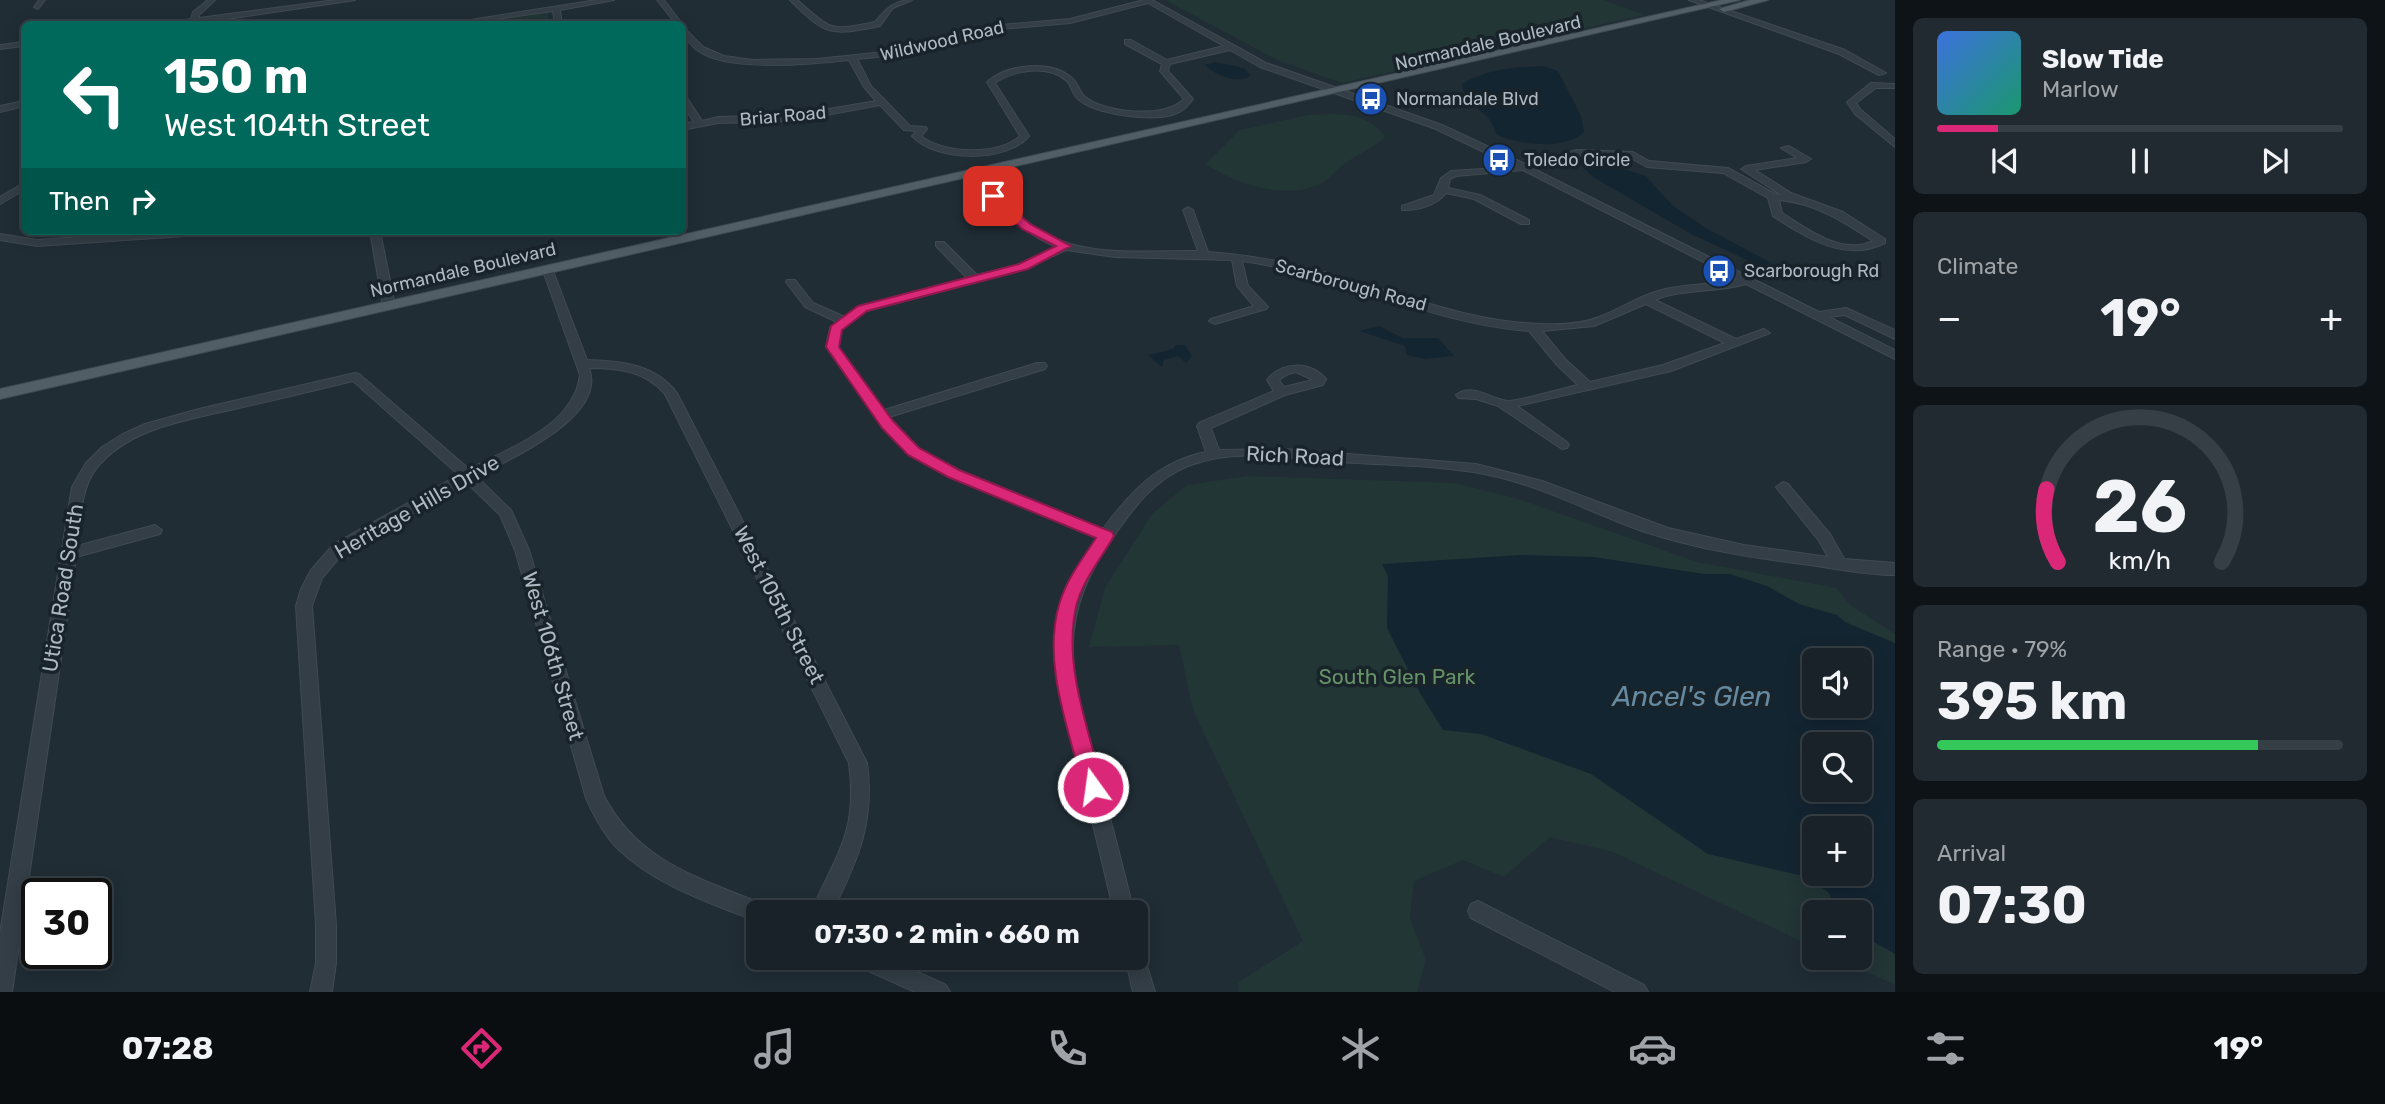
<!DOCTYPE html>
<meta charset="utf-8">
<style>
body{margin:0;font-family:Rubik,sans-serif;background:#212a30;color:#f1f3f6;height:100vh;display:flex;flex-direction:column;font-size:26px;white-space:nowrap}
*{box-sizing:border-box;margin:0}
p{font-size:23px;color:#9fa4a8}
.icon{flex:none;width:38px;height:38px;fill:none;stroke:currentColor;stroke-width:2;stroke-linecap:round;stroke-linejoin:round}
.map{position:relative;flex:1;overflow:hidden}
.side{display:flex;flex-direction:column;gap:18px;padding:18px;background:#0d1316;width:490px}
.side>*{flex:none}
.guide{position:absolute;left:21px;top:21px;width:665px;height:214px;border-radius:10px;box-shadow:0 4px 18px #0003,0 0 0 2px #363f45;background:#00695c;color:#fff;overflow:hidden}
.fabs{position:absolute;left:1802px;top:648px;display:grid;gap:14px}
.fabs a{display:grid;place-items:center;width:70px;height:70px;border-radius:10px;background:#182228;box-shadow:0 4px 18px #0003,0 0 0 2px #363f45;font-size:35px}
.speed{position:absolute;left:21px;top:878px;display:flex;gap:14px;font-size:35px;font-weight:700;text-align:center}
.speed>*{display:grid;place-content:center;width:91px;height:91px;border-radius:50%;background:#182228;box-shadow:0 4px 18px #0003,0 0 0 2px #363f45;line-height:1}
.speed .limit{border:4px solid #111;border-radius:10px;background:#fff;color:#111}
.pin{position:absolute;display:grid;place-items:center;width:60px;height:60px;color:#fff;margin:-30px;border-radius:14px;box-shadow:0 4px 10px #0006}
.me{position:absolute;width:77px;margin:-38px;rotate:346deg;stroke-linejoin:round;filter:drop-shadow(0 0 5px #0008)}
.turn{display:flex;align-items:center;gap:24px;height:147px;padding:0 28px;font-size:32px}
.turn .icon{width:91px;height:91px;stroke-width:2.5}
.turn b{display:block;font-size:49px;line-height:60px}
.then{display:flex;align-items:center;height:66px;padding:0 28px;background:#0003;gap:14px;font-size:26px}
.big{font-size:52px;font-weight:700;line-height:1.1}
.side .card{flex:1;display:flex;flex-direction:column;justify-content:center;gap:10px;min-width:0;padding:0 24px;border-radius:10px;background:#212a30}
.side .dial{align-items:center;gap:0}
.dial svg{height:182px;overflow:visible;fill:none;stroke:#363f45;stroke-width:7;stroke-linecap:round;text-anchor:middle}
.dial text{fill:#f1f3f6;stroke:none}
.song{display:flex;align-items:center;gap:21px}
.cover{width:84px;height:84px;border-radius:10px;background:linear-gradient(135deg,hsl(220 70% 55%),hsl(160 70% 35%))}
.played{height:7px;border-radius:4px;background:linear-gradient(90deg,#db2777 15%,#363f45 15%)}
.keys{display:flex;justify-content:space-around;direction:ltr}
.heat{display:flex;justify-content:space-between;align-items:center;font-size:38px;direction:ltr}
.charge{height:10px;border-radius:5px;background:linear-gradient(90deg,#34c759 79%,#363f45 0)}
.trip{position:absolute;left:746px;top:900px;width:402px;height:70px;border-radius:10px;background:#182228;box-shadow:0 4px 18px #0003,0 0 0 2px #363f45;font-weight:700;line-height:70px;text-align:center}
.tab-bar{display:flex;height:112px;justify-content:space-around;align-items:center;background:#0a0e10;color:#9fa4a8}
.tab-bar .icon{width:49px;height:49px}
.tab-bar .current{color:#db2777}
.tab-bar b{font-size:32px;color:#f1f3f6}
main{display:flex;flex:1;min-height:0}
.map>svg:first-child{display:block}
</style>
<main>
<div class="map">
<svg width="1895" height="992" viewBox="0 0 1895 992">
<rect width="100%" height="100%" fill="#202d35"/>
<path fill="#223635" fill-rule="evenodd" d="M1165 0H1603L1644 15 1342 83 1277 60Z
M548 12V24H466Z
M1308 115C1338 114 1366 110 1385 137 1372 149 1358 154 1344 164 1337 169 1332 177 1324 182 1290 202 1236 185 1206 164L1240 130Z
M1247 476 1455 483 1519 499 1697 562 1837 588 1850 605 1895 634V985L1835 957H1860V912H1815V948L1613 852 1550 837 1504 877 1463 860 1414 881 1410 918 1426 960 1417 992H1238L1239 982 1303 941 1193 710 1179 645 1089 647 1105 588 1152 514 1187 485ZM1815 660H1860V705H1815ZM1815 744H1860V789H1815ZM1815 828H1860V873H1815Z"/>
<path fill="#142532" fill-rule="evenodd" d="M1215 62 1244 68 1251 76C1238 84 1216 76 1205 65Z
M1543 66 1558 71 1581 116 1584 132C1566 151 1517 145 1496 134 1493 118 1479 109 1465 100L1462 84C1488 69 1513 67 1543 66Z
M1598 161 1646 176 1672 205 1709 230 1770 262 1766 266 1756 264 1691 234 1593 177 1580 164Z
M1380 326 1402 338H1438L1454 356 1425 359 1407 355 1405 346 1359 331Z
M1176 345H1185L1192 356 1186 363 1178 356 1164 360 1162 367 1148 355 1173 349Z
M1520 555 1594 557 1704 574H1730L1767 586 1799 604 1837 615 1845 622 1895 643V954L1860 934V912H1837L1829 893 1807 877 1708 854 1591 774 1481 734 1443 730 1420 693 1387 628 1388 576 1382 564ZM1815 660H1860V705H1815ZM1815 744H1860V789H1815ZM1815 828H1860V873H1815Z"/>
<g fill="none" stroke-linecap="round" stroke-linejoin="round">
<defs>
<path id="minor" d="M39 0H45L38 9 34 7Z
M208 0H215L199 15V18L336 0H355L194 24H168L191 19 193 12Z
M597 0H614L560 10 562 24H555L553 11 460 24H445Z
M657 0H664L682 24H676Z
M790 0H797C834 31 827 31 875 22 886 9 894 0 912 0L893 8 880 26C831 36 826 36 790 0Z
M1144 0H1152L1266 63 1442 125 1525 164 1577 150 1633 152 1649 161 1728 168 1775 194 1781 195 1741 169 1746 166 1797 158 1781 148 1789 146 1811 159 1806 162 1755 170 1791 193 1843 212 1885 239V243C1845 263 1807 238 1773 216L1768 198 1723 173 1647 167 1631 158 1577 156 1532 168 1819 312 1846 308 1895 330V339L1845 315 1829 317 1895 350V359L1746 284C1716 293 1684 288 1655 300L1736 339 1764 329 1770 333 1671 371 1517 406 1567 442 1569 445 1567 448 1562 449 1498 406 1476 399 1458 398 1456 395C1472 382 1492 400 1508 401 1521 401 1563 388 1578 385L1557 365 1529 331C1430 324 1340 274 1242 261L1248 286 1268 307 1266 309 1215 324 1209 321 1211 319 1254 306 1237 286 1232 260 1115 257 1066 250 1028 268 867 311 842 329 838 347 884 410 1037 363H1045L1047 366 1045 369 889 417 919 449 959 470 1103 529C1130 492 1159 461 1206 452L1197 426 1199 423 1274 391 1267 380C1282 361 1310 361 1326 379L1323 385 1285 395 1211 428 1219 450 1284 449 1476 464 1542 481 1668 528 1744 545 1828 557 1819 541 1776 487 1783 482 1788 484 1830 534 1844 559 1895 563V575C1866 575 1838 569 1810 565 1753 558 1696 549 1642 531 1594 514 1548 489 1498 477 1443 464 1385 466 1328 461 1282 457 1232 449 1188 466 1155 479 1133 508 1114 536 1090 570 1072 607 1073 650 1073 686 1085 722 1094 757 1108 809 1121 860 1134 912H1114L1060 687C1052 628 1064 587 1097 538L949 476 909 455 883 427 826 347 830 328 837 322 805 307 786 282 787 280H795L813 303 845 317 859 307 967 278 936 246V242H944L977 275 1020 264 1056 247C1020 232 995 204 968 178V174L971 173C988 181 1015 213 1033 226 1081 260 1143 250 1198 251L1183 210 1188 207 1193 210 1208 252C1251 255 1293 263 1334 275 1403 294 1469 322 1541 324 1561 325 1582 324 1599 317 1620 309 1637 297 1658 291 1684 283 1711 286 1737 279L1523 170 1456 176 1450 179 1448 188 1480 195 1529 220V224H1521L1474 199 1446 193C1437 205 1417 211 1402 210V206L1434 195 1441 178 1451 171 1515 167 1436 129 1260 67 1230 50 1170 64 1168 71 1193 99C1187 107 1182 112 1172 115 1150 121 1096 115 1078 99 1072 95 1072 86 1067 81 1048 64 1014 70 995 83L1029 136C1006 163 936 162 912 136L916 131 904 130 880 105 794 121 718 123 682 130V124L694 122 682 104 684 97 687 98 702 121 718 117 794 115 876 101 864 87 849 60C813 64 726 73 697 50 691 46 687 38 682 33V26L703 47 724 56 753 60 817 59 904 50 989 26 1070 19ZM1148 3 1224 46 1167 60 1131 40H1125V44L1162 64 1160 71 1184 99C1167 119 1102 113 1084 96 1079 91 1078 83 1072 78 1051 59 1007 64 987 82L1020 136C999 156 943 154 921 136L927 129 926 127 910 126 871 86 857 59 905 54 989 30 1070 23ZM1779 200C1814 203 1843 221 1873 241 1843 256 1807 229 1782 213ZM1646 304 1725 343 1663 365 1590 382 1565 359 1542 331 1594 326ZM1296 372 1313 380 1284 387 1279 380 1288 374Z
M1689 0H1699L1845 50 1886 73 1879 75 1839 54Z
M24 42V46L0 49V45Z
M1871 83 1895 84V88H1876L1856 103 1861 110 1895 139V147L1855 114 1847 102Z
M24 101V106L0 112V106Z
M24 183V190L0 204V197Z
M168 231H219L214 234 37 246 0 240V234L37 240Z
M370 231H380L395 306 393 308H385L383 306Z
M548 268 553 271 587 360C621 361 655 364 677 393L867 763C875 822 858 860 832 912H811C837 852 858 833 849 763L665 394C645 371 619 368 589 368 608 417 510 458 477 477L511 510 529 550 604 796C639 863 700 878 765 905L768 912H758V922C710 903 655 885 618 849 603 834 594 816 586 798L515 550 500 515 467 483 344 552 322 578 312 606 336 925V963L332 992H310L316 963V925L296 606 301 589 311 570 334 544 459 475 353 381C316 390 279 399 243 407 194 419 129 426 96 469 80 490 81 521 77 546L155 525 162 530 160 534 76 557 12 992H0V933L72 487 86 463 102 447 123 434 145 424 199 409 355 373 359 374 469 469C509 448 574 426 580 375L543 271Z
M1478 901 1644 985 1648 992H1615L1471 918 1468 911 1471 904Z
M1136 947 1142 950 1155 992H1133L1125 957H1136Z
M850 957H884L946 985 950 992H915L853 964Z"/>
<path id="major" d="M1722 0H1740L0 399V389Z
M1750 0H1768L1724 12 1719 9Z"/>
</defs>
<use href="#minor" stroke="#404a52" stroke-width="2"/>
<use href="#major" stroke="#404a52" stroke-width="2"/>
<use href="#minor" fill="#333e46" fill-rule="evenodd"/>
<use href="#major" fill="#515e66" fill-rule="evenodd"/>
</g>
<path fill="#db2777" stroke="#8e194d" stroke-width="2" d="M989 194H997L1030 224 1071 246 1028 269 867 311 842 330 839 347 893 421 919 448 959 470 1112 532 1114 536C1101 559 1082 581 1076 607 1063 666 1089 730 1103 787L1100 793 1093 796 1086 793 1083 787C1069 730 1042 663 1059 605 1066 580 1082 559 1096 538L948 477 908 455 882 428 826 347 831 326 858 306 1019 264 1056 246 1022 229 989 198Z"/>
<defs>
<symbol id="bus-disc" viewBox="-11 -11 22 22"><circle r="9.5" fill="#1a4fb4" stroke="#19232a"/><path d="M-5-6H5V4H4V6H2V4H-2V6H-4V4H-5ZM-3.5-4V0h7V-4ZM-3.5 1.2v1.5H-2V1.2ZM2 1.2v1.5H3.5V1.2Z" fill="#fff"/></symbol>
</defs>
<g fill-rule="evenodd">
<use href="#bus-disc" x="1352" y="80" width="38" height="38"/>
<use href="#bus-disc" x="1480" y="141" width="38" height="38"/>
<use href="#bus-disc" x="1700" y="252" width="38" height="38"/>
</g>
<g text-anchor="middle" stroke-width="7" stroke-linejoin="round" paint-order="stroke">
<g font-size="18" fill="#adb9c3" stroke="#19232a">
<text transform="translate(942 41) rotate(-13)" y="6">Wildwood Road</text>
<text transform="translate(1488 43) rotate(-13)" y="6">Normandale Boulevard</text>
<text transform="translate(783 116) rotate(-5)" y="6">Briar Road</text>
<text transform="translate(463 270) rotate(-13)" y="6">Normandale Boulevard</text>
<text transform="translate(1351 285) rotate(15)" y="6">Scarborough Road</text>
</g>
<g font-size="18" fill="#adb9c3" stroke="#19232a" text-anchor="start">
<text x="1396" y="105">Normandale Blvd</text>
<text x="1524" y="166">Toledo Circle</text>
<text x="1744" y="277">Scarborough Rd</text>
</g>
<g font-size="21" fill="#adb9c3" stroke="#19232a">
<text transform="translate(1295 456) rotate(3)" y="7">Rich Road</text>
<text transform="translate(417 507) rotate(-30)" y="7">Heritage Hills Drive</text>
<text transform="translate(63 588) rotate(-81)" y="7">Utica Road South</text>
<text transform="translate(779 605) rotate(63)" y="7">West 105th Street</text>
<text transform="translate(553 656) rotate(74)" y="7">West 106th Street</text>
</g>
<g font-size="21" fill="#669268" stroke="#19232a">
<text x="1397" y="684">South Glen Park</text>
</g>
<g font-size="28" font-style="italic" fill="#668aa2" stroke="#19232a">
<text x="1692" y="706">Ancel's Glen</text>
</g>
</g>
</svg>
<div class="fabs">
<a><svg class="icon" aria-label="sound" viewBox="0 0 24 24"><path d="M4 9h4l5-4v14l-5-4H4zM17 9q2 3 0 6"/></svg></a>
<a><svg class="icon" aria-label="search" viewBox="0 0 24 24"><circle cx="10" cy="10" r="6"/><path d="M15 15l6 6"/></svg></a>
<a>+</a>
<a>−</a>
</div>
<div class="speed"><div class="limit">30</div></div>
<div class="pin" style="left:993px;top:196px;background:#d93025"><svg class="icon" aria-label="arrive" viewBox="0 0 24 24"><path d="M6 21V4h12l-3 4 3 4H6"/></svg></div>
<svg class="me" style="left:1093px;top:787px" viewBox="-20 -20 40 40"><circle r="17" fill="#db2777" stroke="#fff" stroke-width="3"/><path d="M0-11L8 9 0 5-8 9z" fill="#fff"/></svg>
<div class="trip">07:30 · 2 min · 660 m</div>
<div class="guide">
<div class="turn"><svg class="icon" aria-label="left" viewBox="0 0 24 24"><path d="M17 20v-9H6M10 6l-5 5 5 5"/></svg><div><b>150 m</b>West 104th Street</div></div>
<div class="then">Then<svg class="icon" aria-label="right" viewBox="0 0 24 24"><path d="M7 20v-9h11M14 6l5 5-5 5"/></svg></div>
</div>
</div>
<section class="side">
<div class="card">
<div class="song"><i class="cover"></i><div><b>Slow Tide</b><p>Marlow</p></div></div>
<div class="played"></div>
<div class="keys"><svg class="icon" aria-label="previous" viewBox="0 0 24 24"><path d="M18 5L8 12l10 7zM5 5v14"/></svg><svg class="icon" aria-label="pause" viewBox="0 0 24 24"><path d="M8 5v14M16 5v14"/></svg><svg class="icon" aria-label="next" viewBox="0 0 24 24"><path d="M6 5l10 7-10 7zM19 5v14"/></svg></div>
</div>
<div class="card"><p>Climate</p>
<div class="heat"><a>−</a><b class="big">19°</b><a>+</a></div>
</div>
<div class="card dial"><svg viewBox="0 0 100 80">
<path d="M14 69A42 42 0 1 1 86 69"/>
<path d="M14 69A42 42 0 0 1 9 37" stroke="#db2777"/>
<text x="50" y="56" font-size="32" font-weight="700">26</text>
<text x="50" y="72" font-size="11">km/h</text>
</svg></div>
<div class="card"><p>Range · 79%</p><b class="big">395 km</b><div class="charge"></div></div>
<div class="card"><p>Arrival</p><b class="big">07:30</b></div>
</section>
</main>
<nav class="tab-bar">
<b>07:28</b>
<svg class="icon current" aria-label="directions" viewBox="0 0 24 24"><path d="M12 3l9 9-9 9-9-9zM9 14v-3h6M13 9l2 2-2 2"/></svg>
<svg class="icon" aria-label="music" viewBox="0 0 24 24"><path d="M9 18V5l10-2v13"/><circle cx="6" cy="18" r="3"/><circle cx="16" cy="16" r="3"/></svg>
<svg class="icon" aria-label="phone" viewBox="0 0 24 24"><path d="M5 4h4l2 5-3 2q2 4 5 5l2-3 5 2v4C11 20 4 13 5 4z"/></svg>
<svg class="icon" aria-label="climate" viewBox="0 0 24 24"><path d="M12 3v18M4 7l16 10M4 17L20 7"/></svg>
<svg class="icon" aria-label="car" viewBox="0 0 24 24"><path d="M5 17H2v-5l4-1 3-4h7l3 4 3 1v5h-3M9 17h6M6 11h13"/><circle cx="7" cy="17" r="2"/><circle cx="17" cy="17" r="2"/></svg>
<svg class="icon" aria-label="filters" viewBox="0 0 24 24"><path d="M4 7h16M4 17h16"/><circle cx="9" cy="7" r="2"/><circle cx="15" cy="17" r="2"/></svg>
<b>19°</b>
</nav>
